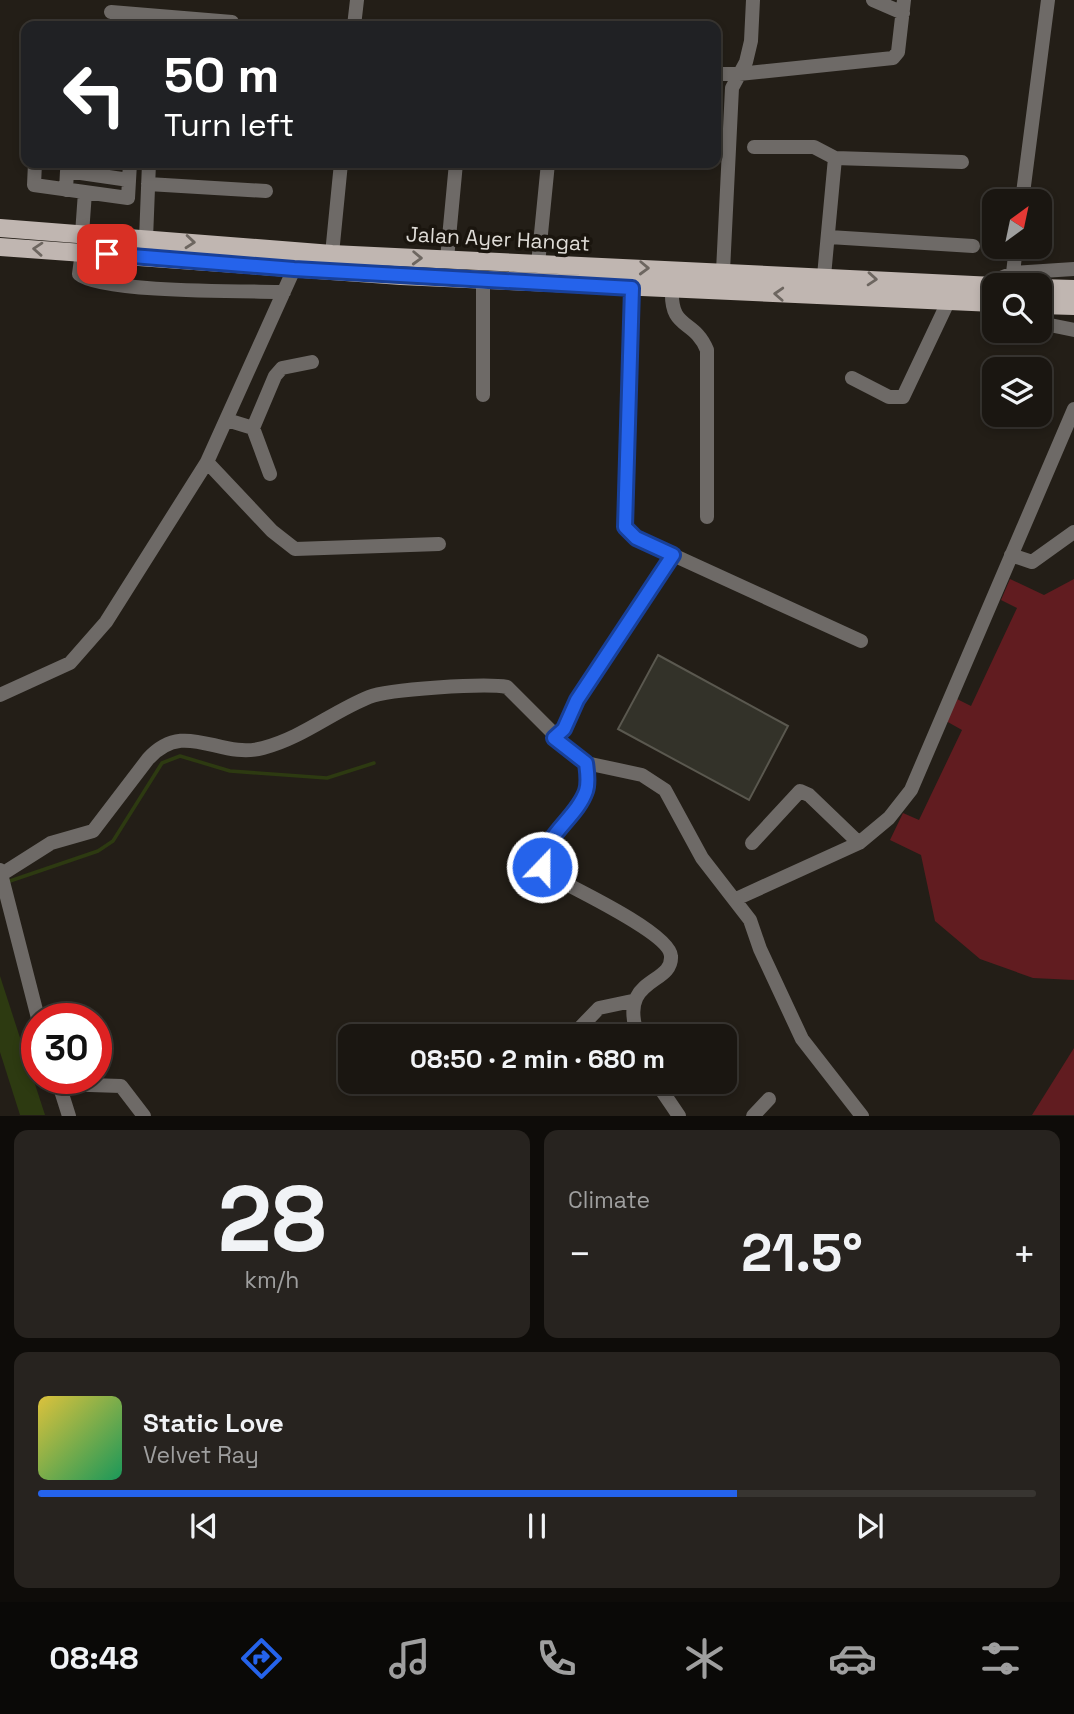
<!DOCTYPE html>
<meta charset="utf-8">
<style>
body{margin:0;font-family:"Space Grotesk",sans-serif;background:#27231f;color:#f1f3f6;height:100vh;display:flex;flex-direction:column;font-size:26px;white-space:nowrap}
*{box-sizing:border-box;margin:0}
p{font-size:23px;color:#9f9f9f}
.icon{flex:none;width:38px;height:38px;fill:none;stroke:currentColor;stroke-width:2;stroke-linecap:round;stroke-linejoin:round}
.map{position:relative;height:1116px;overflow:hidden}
.side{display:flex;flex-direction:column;gap:14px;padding:14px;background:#0e0c09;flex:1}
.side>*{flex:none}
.banner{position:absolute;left:21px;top:21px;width:700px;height:147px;border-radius:14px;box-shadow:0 4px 10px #0003,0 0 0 2px #383531;background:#202124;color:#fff;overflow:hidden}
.needle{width:46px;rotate:33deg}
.fabs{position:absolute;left:982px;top:189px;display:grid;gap:14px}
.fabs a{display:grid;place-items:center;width:70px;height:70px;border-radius:14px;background:#1a1611;box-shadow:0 4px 10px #0003,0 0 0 2px #383531;font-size:35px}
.speed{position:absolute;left:21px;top:1003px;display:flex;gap:14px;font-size:35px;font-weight:700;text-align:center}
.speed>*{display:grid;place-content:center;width:91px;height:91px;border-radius:50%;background:#1a1611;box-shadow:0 4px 10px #0003,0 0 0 2px #383531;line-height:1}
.speed .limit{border:10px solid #d22;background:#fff;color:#111}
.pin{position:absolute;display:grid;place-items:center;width:60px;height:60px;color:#fff;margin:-30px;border-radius:14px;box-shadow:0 4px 10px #0006}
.me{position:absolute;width:77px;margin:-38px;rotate:22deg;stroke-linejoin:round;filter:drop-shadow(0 0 5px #0008)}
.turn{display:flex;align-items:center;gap:24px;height:147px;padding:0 28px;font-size:32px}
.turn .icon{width:91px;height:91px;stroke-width:2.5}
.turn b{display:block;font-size:49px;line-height:60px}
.big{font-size:52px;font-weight:700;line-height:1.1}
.side .widget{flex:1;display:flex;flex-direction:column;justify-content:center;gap:10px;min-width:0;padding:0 24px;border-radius:14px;background:#27231f}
.side .dial{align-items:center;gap:0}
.dial b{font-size:91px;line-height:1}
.song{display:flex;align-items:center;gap:21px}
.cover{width:84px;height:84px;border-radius:10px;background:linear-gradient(135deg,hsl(50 70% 55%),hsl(150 70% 35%))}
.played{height:7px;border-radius:4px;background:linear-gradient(90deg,#2563eb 70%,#383531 70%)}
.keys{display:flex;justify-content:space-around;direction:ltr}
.heat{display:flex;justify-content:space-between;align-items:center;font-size:38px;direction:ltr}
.side .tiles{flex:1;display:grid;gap:14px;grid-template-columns:1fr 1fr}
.widget:last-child{grid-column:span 2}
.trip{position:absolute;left:338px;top:1024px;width:399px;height:70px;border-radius:14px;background:#1a1611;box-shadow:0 4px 10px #0003,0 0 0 2px #383531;font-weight:700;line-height:70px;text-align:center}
.menu{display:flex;height:112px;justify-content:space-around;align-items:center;background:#0a0907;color:#9f9f9f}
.menu .icon{width:49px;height:49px}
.menu .current{color:#2563eb}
.menu b{font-size:32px;color:#f1f3f6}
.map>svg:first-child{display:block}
</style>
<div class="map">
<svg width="1074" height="1116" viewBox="0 0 1074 1116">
<rect width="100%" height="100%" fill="#231e17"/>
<path fill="#611c20" d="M1010 579 1044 595 1074 579V980L1033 978 980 959 935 921 921 855 890 840 903 813 919 820 962 730 946 721 957 699 971 706 1017 608 1001 600Z
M1074 1048V1115H1032Z"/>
<path fill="#2d3a11" d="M0 976 45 1115H20L0 1052Z"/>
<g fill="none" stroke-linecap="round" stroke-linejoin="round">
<path stroke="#2d3a11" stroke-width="3.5" d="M7 882 98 851 113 841 162 763 180 756 230 771 327 778 374 763"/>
</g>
<path fill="#333229" stroke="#5a584f" stroke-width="2" d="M658 655 788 726 749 800 618 729Z"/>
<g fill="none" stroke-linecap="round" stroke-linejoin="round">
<path stroke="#6e6a67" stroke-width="14" d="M873 0 903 13
M111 12 232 22 231 26
M354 26 357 0
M716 74H739L893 58 898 52 904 0
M716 139V152
M754 147H814L835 158
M35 163 34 185 128 198 130 163
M685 163H705
M148 184 266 191
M66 190 67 171 129 180
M1022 201 1048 0
M82 234 85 192
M829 237 973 246
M146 239 149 163
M82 252 79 274C100 293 249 291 284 292
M332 254 341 163
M447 259 456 163
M538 264 548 163
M723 271 732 88 746 62 751 41 753 0
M1013 273 1016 247
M824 276 835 158 962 162
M984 285 1013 273 1074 269
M672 289C670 331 694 318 707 350V517
M1040 323 1074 330
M852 378 889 397H903L948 302
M483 395V280
M227 420 253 428 270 474
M253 428 275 376 282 368 312 362
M207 462 272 531 295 549 439 544
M673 555 861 641
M1011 555 1032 562 1074 532
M0 695 70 663 106 622 207 462 294 269
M554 738 564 729 577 700 673 555 636 538 625 527 632 288
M586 763V792L547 848 542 867 547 874C569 886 670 933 671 956 673 986 617 976 638 1036
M752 843 800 791 809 795 859 843
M0 870 38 1018
M2 874 51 843 93 831 148 759C185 718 219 760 263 748 302 738 332 712 369 697 388 689 486 683 507 687L576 756 586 763 642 775 665 790 702 858 750 920 760 949 802 1039 862 1116
M736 899 859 843 889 818 911 790 1074 409
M572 1036 599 1008 632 1001
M57 1078 69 1116
M656 1082 679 1116
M59 1084 121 1086 144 1116
M753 1116 769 1099"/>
<path stroke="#c0b6b1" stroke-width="18" d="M0 228 332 254 994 286
M0 247 401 276 994 303
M1040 288 1074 289
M1040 305 1074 306"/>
</g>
<defs><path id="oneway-chevron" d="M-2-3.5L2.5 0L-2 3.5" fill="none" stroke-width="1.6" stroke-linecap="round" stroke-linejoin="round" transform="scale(1.75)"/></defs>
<g stroke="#6d6660">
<use href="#oneway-chevron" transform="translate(190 242) rotate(5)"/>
<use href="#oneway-chevron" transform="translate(38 249) rotate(-176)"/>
<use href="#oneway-chevron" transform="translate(417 258) rotate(2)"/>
<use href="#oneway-chevron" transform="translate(644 268) rotate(2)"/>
<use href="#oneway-chevron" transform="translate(872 279) rotate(4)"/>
<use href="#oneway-chevron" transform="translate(779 294) rotate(-177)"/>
</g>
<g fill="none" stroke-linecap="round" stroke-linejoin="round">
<defs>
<path id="route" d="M107 254 294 269 632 288 625 527 636 538 673 555 577 700 564 729 554 738 586 763C587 771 589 782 586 791 577 818 541 837 542 867"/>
</defs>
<use href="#route" stroke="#184099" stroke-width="18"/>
<use href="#route" stroke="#2563eb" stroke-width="12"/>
</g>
<g text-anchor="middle" stroke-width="7" stroke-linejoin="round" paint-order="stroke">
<g font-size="21" fill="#dfdcd7" stroke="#1a150e">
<text transform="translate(498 239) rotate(3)" y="7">Jalan Ayer Hangat</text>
</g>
</g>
</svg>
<div class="fabs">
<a><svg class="needle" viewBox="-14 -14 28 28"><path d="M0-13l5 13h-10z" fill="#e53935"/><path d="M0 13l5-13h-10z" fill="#9f9f9f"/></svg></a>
<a><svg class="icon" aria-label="search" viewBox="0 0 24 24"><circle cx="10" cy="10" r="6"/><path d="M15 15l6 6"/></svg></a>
<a><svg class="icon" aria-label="layers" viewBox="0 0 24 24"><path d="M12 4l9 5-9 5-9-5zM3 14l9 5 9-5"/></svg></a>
</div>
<div class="speed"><div class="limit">30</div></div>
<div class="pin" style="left:107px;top:254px;background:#d93025"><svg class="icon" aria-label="arrive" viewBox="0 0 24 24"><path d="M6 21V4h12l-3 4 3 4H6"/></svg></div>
<svg class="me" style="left:542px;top:867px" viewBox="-20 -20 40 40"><circle r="17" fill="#2563eb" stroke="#fff" stroke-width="3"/><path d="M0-11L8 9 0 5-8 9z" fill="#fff"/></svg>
<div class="trip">08:50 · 2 min · 680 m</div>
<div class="banner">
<div class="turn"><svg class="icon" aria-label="left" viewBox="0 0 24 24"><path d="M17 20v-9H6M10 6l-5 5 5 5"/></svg><div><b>50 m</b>Turn left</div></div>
</div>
</div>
<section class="side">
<div class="tiles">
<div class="widget dial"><b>28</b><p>km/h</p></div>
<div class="widget"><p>Climate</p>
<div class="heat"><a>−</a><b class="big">21.5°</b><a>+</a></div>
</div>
<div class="widget">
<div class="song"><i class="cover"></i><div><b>Static Love</b><p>Velvet Ray</p></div></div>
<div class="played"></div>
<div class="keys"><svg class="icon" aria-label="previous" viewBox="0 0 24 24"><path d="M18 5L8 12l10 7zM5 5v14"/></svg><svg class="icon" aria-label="pause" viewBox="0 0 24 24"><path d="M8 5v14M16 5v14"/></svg><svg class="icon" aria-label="next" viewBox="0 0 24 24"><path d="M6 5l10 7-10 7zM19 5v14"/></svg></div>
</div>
</div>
</section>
<nav class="menu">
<b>08:48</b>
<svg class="icon current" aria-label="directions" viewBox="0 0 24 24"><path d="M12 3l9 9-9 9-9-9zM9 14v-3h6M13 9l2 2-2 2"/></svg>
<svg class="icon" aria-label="music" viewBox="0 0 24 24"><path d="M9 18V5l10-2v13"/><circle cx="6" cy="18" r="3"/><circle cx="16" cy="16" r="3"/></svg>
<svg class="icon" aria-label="phone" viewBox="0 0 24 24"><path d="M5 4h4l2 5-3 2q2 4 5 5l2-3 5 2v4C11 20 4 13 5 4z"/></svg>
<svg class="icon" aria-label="climate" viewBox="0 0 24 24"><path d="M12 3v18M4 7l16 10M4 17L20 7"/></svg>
<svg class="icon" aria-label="car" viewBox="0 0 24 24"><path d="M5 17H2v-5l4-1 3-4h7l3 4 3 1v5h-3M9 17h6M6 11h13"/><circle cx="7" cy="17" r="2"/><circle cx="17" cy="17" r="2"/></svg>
<svg class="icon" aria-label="filters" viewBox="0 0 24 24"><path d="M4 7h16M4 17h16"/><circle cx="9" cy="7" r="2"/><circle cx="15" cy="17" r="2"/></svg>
</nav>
